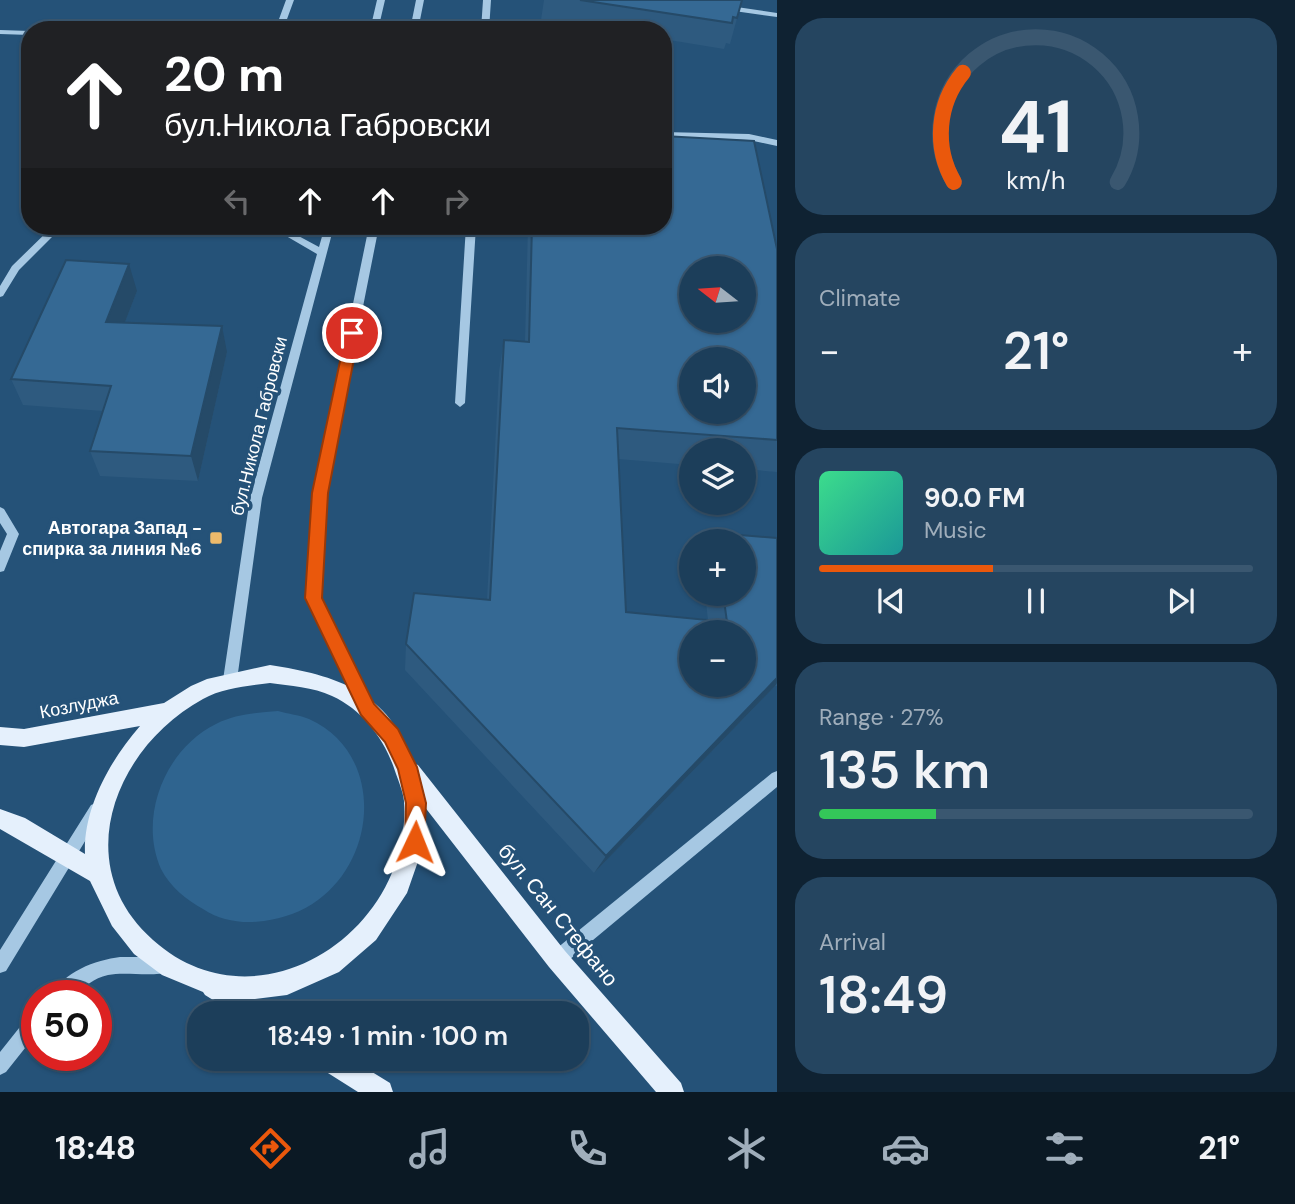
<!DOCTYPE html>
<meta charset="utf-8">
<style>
body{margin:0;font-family:"DM Sans",sans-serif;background:#254560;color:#f1f3f6;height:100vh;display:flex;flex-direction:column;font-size:26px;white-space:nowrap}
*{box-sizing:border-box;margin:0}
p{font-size:23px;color:#a0aebb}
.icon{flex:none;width:38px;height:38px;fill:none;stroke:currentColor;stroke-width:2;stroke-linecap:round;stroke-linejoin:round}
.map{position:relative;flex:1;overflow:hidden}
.panel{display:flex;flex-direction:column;gap:18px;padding:18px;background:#0f2232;width:518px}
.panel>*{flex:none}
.guide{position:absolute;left:21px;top:21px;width:651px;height:214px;border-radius:28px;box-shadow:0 2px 5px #0004,0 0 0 2px #3a5770;background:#202124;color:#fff;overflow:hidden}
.needle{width:46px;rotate:287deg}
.tools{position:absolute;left:679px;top:256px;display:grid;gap:14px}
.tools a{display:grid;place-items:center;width:77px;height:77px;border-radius:50%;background:#1c3e5a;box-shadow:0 2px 5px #0004,0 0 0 2px #3a5770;font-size:35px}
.speed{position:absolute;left:21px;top:980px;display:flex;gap:14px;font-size:35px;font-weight:700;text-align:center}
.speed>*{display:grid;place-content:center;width:91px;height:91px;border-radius:50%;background:#1c3e5a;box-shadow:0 2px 5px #0004,0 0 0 2px #3a5770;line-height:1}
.speed .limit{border:10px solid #d22;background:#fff;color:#111}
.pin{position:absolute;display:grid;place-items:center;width:60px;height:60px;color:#fff;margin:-30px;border:4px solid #fff;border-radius:50%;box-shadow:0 2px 7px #0007}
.me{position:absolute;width:77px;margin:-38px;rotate:2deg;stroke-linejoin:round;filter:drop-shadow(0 0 5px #0008)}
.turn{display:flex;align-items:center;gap:24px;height:147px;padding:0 28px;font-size:32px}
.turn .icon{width:91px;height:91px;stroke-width:2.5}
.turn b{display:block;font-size:49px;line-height:60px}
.lanes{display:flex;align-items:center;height:66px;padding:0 28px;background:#0003;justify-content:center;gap:35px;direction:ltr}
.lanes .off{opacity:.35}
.big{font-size:52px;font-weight:600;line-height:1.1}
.panel .tile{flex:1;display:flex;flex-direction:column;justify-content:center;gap:10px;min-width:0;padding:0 24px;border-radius:28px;background:#254560}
.panel .dial{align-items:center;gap:0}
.dial svg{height:182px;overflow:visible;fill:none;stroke:#3a5770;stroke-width:7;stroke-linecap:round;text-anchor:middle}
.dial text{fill:#f1f3f6;stroke:none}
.song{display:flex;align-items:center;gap:21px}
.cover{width:84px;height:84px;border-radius:10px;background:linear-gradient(135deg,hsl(150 70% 55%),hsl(180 70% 35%))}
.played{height:7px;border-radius:4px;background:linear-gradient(90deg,#ea580c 40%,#3a5770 40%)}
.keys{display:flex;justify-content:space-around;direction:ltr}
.heat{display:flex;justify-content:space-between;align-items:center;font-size:38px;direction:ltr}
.charge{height:10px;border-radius:5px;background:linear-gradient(90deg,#34c759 27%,#3a5770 0)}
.trip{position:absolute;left:187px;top:1001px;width:402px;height:70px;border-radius:28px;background:#1c3e5a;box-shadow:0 2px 5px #0004,0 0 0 2px #3a5770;font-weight:600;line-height:70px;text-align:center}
.tabs{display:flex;height:112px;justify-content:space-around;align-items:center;background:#0b1924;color:#a0aebb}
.tabs .icon{width:49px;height:49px}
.tabs .active{color:#ea580c}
.tabs b{font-size:32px;color:#f1f3f6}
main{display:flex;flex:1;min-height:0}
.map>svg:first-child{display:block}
</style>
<main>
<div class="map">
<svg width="777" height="1092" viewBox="0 0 777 1092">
<rect width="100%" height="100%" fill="#255278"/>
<path fill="#2f648f" d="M278 711C288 714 300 715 309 719 383 752 379 856 318 900 302 912 283 918 264 921 243 924 221 921 203 909 187 900 170 887 161 869 138 817 165 749 216 724 236 714 256 713 278 711Z"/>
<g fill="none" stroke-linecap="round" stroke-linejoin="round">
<path fill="#a6c8e3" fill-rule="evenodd" d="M286 0H294L283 30H275Z
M377 0H385L378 30H370Z
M416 0H424L418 30H410Z
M483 0H491L489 30H481Z
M723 5 777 13V17L720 9 719 7Z
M0 30 30 31V35L0 34Z
M663 132 749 134 777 140V146L749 140 663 138Z
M53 226H63L19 270 3 296 0 297V286L12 266Z
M269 226H280L319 247 325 226H334L262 498 237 680 235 684 230 686 225 684 223 680 250 498 317 254Z
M369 226H379L326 493 319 598 373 706 371 710 366 712 361 710 307 598 314 493Z
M466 226H476L465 403 460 407 455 403Z
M0 507 4 509 19 534 4 571 0 572V551L7 534 0 523Z
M777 771V787L563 965 557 967 551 965 549 959 551 953 772 773Z
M96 803 101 805 103 810 101 815 6 971 0 973V950L91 805Z
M120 957H164L170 959 172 965 170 971C153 978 127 971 108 975 93 978 86 987 74 994 68 997 58 996 52 996 62 972 96 960 120 957Z
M37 1011V1033L6 1072 0 1075V1052L31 1013Z"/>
<path fill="#e5f0fc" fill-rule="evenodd" d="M270 665C336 675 390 692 413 763L418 765 565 951 681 1083 684 1092H656L549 967 424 806 423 847 407 893 376 940 339 972 287 995 255 999 264 1005 268 1013H234L205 995 203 992 162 975 134 954 112 926 90 881 0 829V809L25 818 85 854C83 808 111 759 140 726L24 747 0 745V727L24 729 164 703 191 686 207 679ZM270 683C290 686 313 687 332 696 363 710 385 740 395 771 398 780 403 791 404 801 413 931 258 1034 153 940 68 865 115 747 203 699 223 688 248 686 270 683Z
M317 1059H351L390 1083 393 1092H358L320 1068Z"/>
</g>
<path fill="#2e5a7f" d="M544 0H742L730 44 726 43 724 49 663 39V30H602L541 20Z
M528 226H663L777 249V472L744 469V450H691V465L618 459 626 612 708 620 705 593H744V541H712L716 533 777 538V686H775L594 873 405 670 406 644 487 600 499 372 504 340 525 342Z
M137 291 125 322 227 352 198 481 100 476 90 451 103 411 23 405 11 379Z"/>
<path fill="#254a68" d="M129 264 137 291 115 348 106 322Z
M222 326 227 352 198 481 191 456Z
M777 678V683L775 686 594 873 606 856Z"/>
<path fill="#356994" stroke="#254a68" stroke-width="2" fill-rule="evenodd" d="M580 0H742L737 18 733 17 732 23Z
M663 136 754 141 777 249V440L617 428 626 612 727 622 723 593H744V541H717L716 533 777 538V678L606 856 406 644 414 593 490 600 504 340 529 342 532 226H663ZM691 268H744V320H691ZM691 359H744V411H691ZM691 632H744V684H691Z
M66 260 129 264 106 322 222 326 191 456 90 451 111 386 11 379Z"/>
<path fill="#ea580c" stroke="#983908" stroke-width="2" d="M352 328 359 333 328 493 322 598 374 704 398 729 417 767 426 803 424 842 421 849 415 852 408 849 405 842 406 803 398 769 385 742 361 715 305 598 312 493 346 333Z"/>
<rect fill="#edba6b" stroke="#255278" stroke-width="2.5" x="209" y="531" width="14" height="14" rx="3.5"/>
<g text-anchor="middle" stroke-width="7" stroke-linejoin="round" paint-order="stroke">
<g font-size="18" fill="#fff" stroke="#255278">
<text transform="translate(259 426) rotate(-76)" y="6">бул.Никола Габровски</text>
<text transform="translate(79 705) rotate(-11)" y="6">Козлуджа</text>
</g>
<g font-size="18" font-weight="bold" fill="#fff" stroke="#255278" text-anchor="end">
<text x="202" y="534">Автогара Запад -<tspan x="202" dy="21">спирка за линия №6</tspan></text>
</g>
<g font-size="21" fill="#fff" stroke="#255278">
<text transform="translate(558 915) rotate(51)" y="7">бул. Сан Стефано</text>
</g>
</g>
</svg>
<div class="tools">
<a><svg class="needle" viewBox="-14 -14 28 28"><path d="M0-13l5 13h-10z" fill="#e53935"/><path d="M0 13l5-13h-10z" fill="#a0aebb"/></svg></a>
<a><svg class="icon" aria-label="sound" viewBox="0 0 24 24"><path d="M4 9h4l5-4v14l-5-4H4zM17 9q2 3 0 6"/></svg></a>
<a><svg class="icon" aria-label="layers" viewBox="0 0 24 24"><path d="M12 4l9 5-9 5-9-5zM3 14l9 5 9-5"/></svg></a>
<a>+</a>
<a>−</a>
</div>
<div class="speed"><div class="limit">50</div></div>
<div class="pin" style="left:352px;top:333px;background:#d93025"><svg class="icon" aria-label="arrive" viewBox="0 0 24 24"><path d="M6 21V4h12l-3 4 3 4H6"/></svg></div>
<svg class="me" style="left:415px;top:842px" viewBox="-20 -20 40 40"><path d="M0-17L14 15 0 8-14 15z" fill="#ea580c" stroke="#fff" stroke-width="4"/></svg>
<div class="trip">18:49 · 1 min · 100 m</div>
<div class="guide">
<div class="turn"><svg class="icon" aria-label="ahead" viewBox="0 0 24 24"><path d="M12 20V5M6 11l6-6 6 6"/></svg><div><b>20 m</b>бул.Никола Габровски</div></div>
<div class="lanes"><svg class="icon off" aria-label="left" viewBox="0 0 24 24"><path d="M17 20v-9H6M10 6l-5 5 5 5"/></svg><svg class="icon" aria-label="ahead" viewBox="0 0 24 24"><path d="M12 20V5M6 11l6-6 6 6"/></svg><svg class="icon" aria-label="ahead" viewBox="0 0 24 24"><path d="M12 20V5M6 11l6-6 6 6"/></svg><svg class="icon off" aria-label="right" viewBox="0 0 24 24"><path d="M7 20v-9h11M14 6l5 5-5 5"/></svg></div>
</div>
</div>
<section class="panel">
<div class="tile dial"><svg viewBox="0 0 100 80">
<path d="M14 69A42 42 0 1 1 86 69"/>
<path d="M14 69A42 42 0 0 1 18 21" stroke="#ea580c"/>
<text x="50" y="56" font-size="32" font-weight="700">41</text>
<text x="50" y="72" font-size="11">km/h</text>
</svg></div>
<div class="tile"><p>Climate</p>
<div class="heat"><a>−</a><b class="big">21°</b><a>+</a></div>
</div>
<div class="tile">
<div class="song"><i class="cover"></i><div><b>90.0 FM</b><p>Music</p></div></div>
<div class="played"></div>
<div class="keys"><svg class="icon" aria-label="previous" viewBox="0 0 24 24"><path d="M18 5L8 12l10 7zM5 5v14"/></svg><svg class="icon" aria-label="pause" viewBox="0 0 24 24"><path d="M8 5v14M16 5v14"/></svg><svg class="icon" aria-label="next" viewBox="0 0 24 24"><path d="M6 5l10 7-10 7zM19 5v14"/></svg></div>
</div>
<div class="tile"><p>Range · 27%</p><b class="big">135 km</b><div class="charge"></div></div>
<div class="tile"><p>Arrival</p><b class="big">18:49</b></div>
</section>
</main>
<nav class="tabs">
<b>18:48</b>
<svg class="icon active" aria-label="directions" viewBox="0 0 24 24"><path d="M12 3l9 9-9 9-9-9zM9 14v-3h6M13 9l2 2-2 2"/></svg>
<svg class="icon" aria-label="music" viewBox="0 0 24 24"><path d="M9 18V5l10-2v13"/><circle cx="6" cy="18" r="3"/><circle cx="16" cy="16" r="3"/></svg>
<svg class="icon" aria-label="phone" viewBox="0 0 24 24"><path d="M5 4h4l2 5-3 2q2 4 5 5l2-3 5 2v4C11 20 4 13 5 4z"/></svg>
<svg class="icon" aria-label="climate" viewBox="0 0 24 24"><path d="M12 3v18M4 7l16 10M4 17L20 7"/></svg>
<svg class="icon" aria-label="car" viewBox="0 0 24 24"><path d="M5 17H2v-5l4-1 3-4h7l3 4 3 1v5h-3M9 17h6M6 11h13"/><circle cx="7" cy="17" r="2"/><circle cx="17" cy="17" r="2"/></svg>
<svg class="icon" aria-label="filters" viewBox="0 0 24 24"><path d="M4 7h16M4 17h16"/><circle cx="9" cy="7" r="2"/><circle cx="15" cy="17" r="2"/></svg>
<b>21°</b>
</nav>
